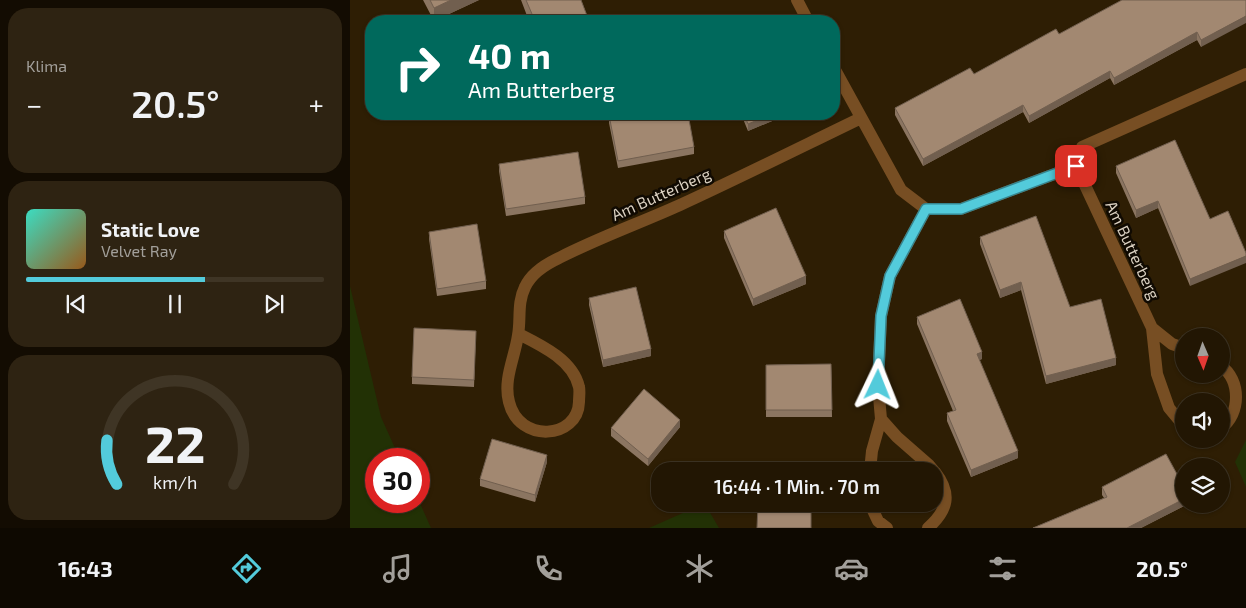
<!DOCTYPE html>
<html lang="de">
<meta charset="utf-8">
<style>
body{margin:0;font-family:"Exo 2",sans-serif;background:#2e2312;color:#f1f3f6;height:100vh;display:flex;flex-direction:column;font-size:19px;white-space:nowrap}
*{box-sizing:border-box;margin:0}
p{font-size:16px;color:#a29f9a}
.icon{flex:none;width:28px;height:28px;fill:none;stroke:currentColor;stroke-width:2;stroke-linecap:round;stroke-linejoin:round}
.map{position:relative;flex:1;overflow:hidden}
.drawer{display:flex;flex-direction:column;gap:8px;padding:8px;background:#130c02;width:350px}
.drawer>*{flex:none}
.hud{position:absolute;left:15px;top:15px;width:475px;height:105px;border-radius:20px;box-shadow:0 1px 4px #0004,0 0 0 1px #3f3525;background:#00695c;color:#fff;overflow:hidden}
.needle{width:32px;rotate:178deg}
.fabs{position:absolute;left:825px;top:328px;display:grid;gap:10px}
.fabs a{display:grid;place-items:center;width:55px;height:55px;border-radius:50%;background:#221603;box-shadow:0 1px 4px #0004,0 0 0 1px #3f3525;font-size:25px}
.speed{position:absolute;left:15px;top:448px;display:flex;gap:10px;font-size:25px;font-weight:700;text-align:center}
.speed>*{display:grid;place-content:center;width:65px;height:65px;border-radius:50%;background:#221603;box-shadow:0 1px 4px #0004,0 0 0 1px #3f3525;line-height:1}
.speed .limit{border:8px solid #d22;background:#fff;color:#111}
.pin{position:absolute;display:grid;place-items:center;width:42px;height:42px;color:#fff;margin:-21px;border-radius:10px;box-shadow:0 2px 8px #0006}
.me{position:absolute;width:55px;margin:-28px;rotate:2deg;stroke-linejoin:round;filter:drop-shadow(0 0 4px #0008)}
.turn{display:flex;align-items:center;gap:18px;height:105px;padding:0 20px;font-size:22px}
.turn .icon{width:65px;height:65px;stroke-width:2.5}
.turn b{display:block;font-size:35px;line-height:42px}
.big{font-size:38px;font-weight:600;line-height:1.1}
.drawer .widget{flex:1;display:flex;flex-direction:column;justify-content:center;gap:8px;min-width:0;padding:0 18px;border-radius:20px;background:#2e2312}
.drawer .dial{align-items:center;gap:0}
.dial svg{height:130px;overflow:visible;fill:none;stroke:#3f3525;stroke-width:7;stroke-linecap:round;text-anchor:middle}
.dial text{fill:#f1f3f6;stroke:none}
.song{display:flex;align-items:center;gap:15px}
.cover{width:60px;height:60px;border-radius:8px;background:linear-gradient(135deg,hsl(170 70% 55%),hsl(30 70% 35%))}
.played{height:5px;border-radius:2px;background:linear-gradient(90deg,#53cbdb 60%,#3f3525 60%)}
.keys{display:flex;justify-content:space-around;direction:ltr}
.heat{display:flex;justify-content:space-between;align-items:center;font-size:28px;direction:ltr}
.trip{position:absolute;left:301px;top:462px;width:292px;height:50px;border-radius:20px;background:#221603;box-shadow:0 1px 4px #0004,0 0 0 1px #3f3525;font-weight:600;line-height:50px;text-align:center}
.menu{display:flex;height:80px;justify-content:space-around;align-items:center;background:#0e0901;color:#a29f9a}
.menu .icon{width:35px;height:35px}
.menu .on{color:#53cbdb}
.menu b{font-size:22px;color:#f1f3f6}
main{display:flex;flex:1;min-height:0}
.map>svg:first-child{display:block}
</style>
<main>
<section class="drawer">
<div class="widget"><p>Klima</p>
<div class="heat"><a>−</a><b class="big">20.5°</b><a>+</a></div>
</div>
<div class="widget">
<div class="song"><i class="cover"></i><div><b>Static Love</b><p>Velvet Ray</p></div></div>
<div class="played"></div>
<div class="keys"><svg class="icon" aria-label="previous" viewBox="0 0 24 24"><path d="M18 5L8 12l10 7zM5 5v14"/></svg><svg class="icon" aria-label="pause" viewBox="0 0 24 24"><path d="M8 5v14M16 5v14"/></svg><svg class="icon" aria-label="next" viewBox="0 0 24 24"><path d="M6 5l10 7-10 7zM19 5v14"/></svg></div>
</div>
<div class="widget dial"><svg viewBox="0 0 100 80">
<path d="M14 69A42 42 0 1 1 86 69"/>
<path d="M14 69A42 42 0 0 1 8 42" stroke="#53cbdb"/>
<text x="50" y="56" font-size="32" font-weight="700">22</text>
<text x="50" y="72" font-size="11">km/h</text>
</svg></div>
</section>
<div class="map">
<svg width="896" height="528" viewBox="0 0 896 528">
<rect width="100%" height="100%" fill="#2e1e04"/>
<path fill="#223105" d="M0 286 31 417 50 459H26V501H69L81 528H0Z
M896 440V487L885 462Z
M353 504H355L369 528H299Z"/>
<g fill="none" stroke-linecap="round" stroke-linejoin="round">
<path stroke="#774e23" stroke-width="12" d="M447 0 458 21
M484 68 551 190 576 209H611L726 166
M726 166 802 328 807 374 819 408 834 426
M726 166 732 147 896 74
M802 328 822 344 834 348
M169 334C191 345 223 360 229 387 230 391 229 397 229 402 228 439 169 444 159 402 153 379 165 357 168 335 171 319 167 303 175 287 181 274 196 264 209 258 248 238 290 223 330 205 391 177 451 147 511 118
M871 366C891 380 891 414 871 428
M531 419 547 437 579 465 584 471
M520 471 522 451 531 419 528 385 531 316 540 276 576 209
M520 504 528 521 537 528
M578 528C598 510 602 494 585 472"/>
</g>
<path fill="#8b7561" d="M73 0H129L84 21Z
M171 0H231L239 21H179Z
M896 0 851 47 847 40 764 85 760 78 679 123 673 112 573 166 545 115V108L624 74 709 34Z
M391 114H439L398 131Z
M259 115 344 147V154L268 168 259 123Z
M149 164 235 197V204L156 216 149 171Z
M766 166 860 219 840 286 808 208 786 218 766 173Z
M374 231 456 284 403 306 374 238Z
M79 232 136 281V289L87 296 79 239Z
M630 237 720 307 766 365 696 384 671 290 650 298 630 244Z
M239 298 301 356 253 367 239 305Z
M567 317 632 359 629 360 668 458 621 477 597 421V413L603 411 567 324Z
M126 331 124 387 62 384V377Z
M481 364 482 417H416V365Z
M330 427 298 466 261 436V428Z
M197 462 185 502 130 486V479Z
M752 487 838 504 791 528H683L754 498 752 495Z"/>
<path fill="#715f4f" d="M101 0H129L84 21V8Z
M896 16V23L851 47V40Z
M847 32V40L764 85V78Z
M760 71V78L679 123V116Z
M673 105V112L573 166V159Z
M49 114H62L49 119Z
M422 114H439L398 131V124Z
M808 201V208L786 218V210Z
M896 256V263L840 286V279Z
M456 276V284L403 306V299Z
M671 282V290L650 298V290Z
M301 349V356L253 367V360Z
M632 352V359L627 361V354Z
M766 358V365L696 384V376Z
M330 420V427L298 466V459Z
M668 451V458L621 477V470Z
M197 455V462L185 502V495Z
M834 499V504H838L791 528H777Z"/>
<path fill="#a28871" stroke="#715f4f" d="M80 0H101L84 8Z
M176 0H231L239 21H185Z
M772 0H896V16L851 40 847 32 764 78 760 71 679 116 673 105 573 159 545 108 620 68 624 74 706 29 709 34Z
M268 114H338L344 147 268 161 259 115Z
M394 114H422L398 124Z
M825 140 860 219 878 211 896 253V256L840 279 808 201 786 210 766 166Z
M228 152 235 197 156 209 149 164Z
M426 208 456 276 403 299 374 231Z
M686 216 720 307 751 299 766 358 696 376 671 282 650 290 630 237Z
M127 224 136 281 87 289 79 232Z
M286 287 301 349 253 360 239 298Z
M610 299 632 352 627 354 668 451 621 470 597 413 606 410 567 317Z
M64 328 126 331 124 380 62 377Z
M481 364 482 410H416V365Z
M294 389 330 420 298 459 261 428Z
M142 439 197 455 185 495 130 479Z
M816 454 834 487V499L777 528H683L757 497 752 487Z
M408 504H461V528H407Z"/>
<g fill="none" stroke-linecap="round" stroke-linejoin="round">
<defs>
<path id="route" d="M528 385 531 316 540 276 576 209H611L726 166"/>
</defs>
<use href="#route" stroke="#36848e" stroke-width="12"/>
<use href="#route" stroke="#53cbdb" stroke-width="9"/>
</g>
<g text-anchor="middle" stroke-width="5" stroke-linejoin="round" paint-order="stroke">
<g font-size="16" fill="#dad0c1" stroke="#100a02">
<text transform="translate(311 194) rotate(-24)" y="6">Am Butterberg</text>
<text transform="translate(783 250) rotate(65)" y="6">Am Butterberg</text>
</g>
</g>
</svg>
<div class="fabs">
<a><svg class="needle" viewBox="-14 -14 28 28"><path d="M0-13l5 13h-10z" fill="#e53935"/><path d="M0 13l5-13h-10z" fill="#a29f9a"/></svg></a>
<a><svg class="icon" aria-label="sound" viewBox="0 0 24 24"><path d="M4 9h4l5-4v14l-5-4H4zM17 9q2 3 0 6"/></svg></a>
<a><svg class="icon" aria-label="layers" viewBox="0 0 24 24"><path d="M12 4l9 5-9 5-9-5zM3 14l9 5 9-5"/></svg></a>
</div>
<div class="speed"><div class="limit">30</div></div>
<div class="pin" style="left:726px;top:166px;background:#d93025"><svg class="icon" aria-label="arrive" viewBox="0 0 24 24"><path d="M6 21V4h12l-3 4 3 4H6"/></svg></div>
<svg class="me" style="left:528px;top:385px" viewBox="-20 -20 40 40"><path d="M0-17L14 15 0 8-14 15z" fill="#53cbdb" stroke="#fff" stroke-width="4"/></svg>
<div class="trip">16:44 · 1 Min. · 70 m</div>
<div class="hud">
<div class="turn"><svg class="icon" aria-label="right" viewBox="0 0 24 24"><path d="M7 20v-9h11M14 6l5 5-5 5"/></svg><div><b>40 m</b>Am Butterberg</div></div>
</div>
</div>
</main>
<nav class="menu">
<b>16:43</b>
<svg class="icon on" aria-label="directions" viewBox="0 0 24 24"><path d="M12 3l9 9-9 9-9-9zM9 14v-3h6M13 9l2 2-2 2"/></svg>
<svg class="icon" aria-label="music" viewBox="0 0 24 24"><path d="M9 18V5l10-2v13"/><circle cx="6" cy="18" r="3"/><circle cx="16" cy="16" r="3"/></svg>
<svg class="icon" aria-label="phone" viewBox="0 0 24 24"><path d="M5 4h4l2 5-3 2q2 4 5 5l2-3 5 2v4C11 20 4 13 5 4z"/></svg>
<svg class="icon" aria-label="climate" viewBox="0 0 24 24"><path d="M12 3v18M4 7l16 10M4 17L20 7"/></svg>
<svg class="icon" aria-label="car" viewBox="0 0 24 24"><path d="M5 17H2v-5l4-1 3-4h7l3 4 3 1v5h-3M9 17h6M6 11h13"/><circle cx="7" cy="17" r="2"/><circle cx="17" cy="17" r="2"/></svg>
<svg class="icon" aria-label="filters" viewBox="0 0 24 24"><path d="M4 7h16M4 17h16"/><circle cx="9" cy="7" r="2"/><circle cx="15" cy="17" r="2"/></svg>
<b>20.5°</b>
</nav>
